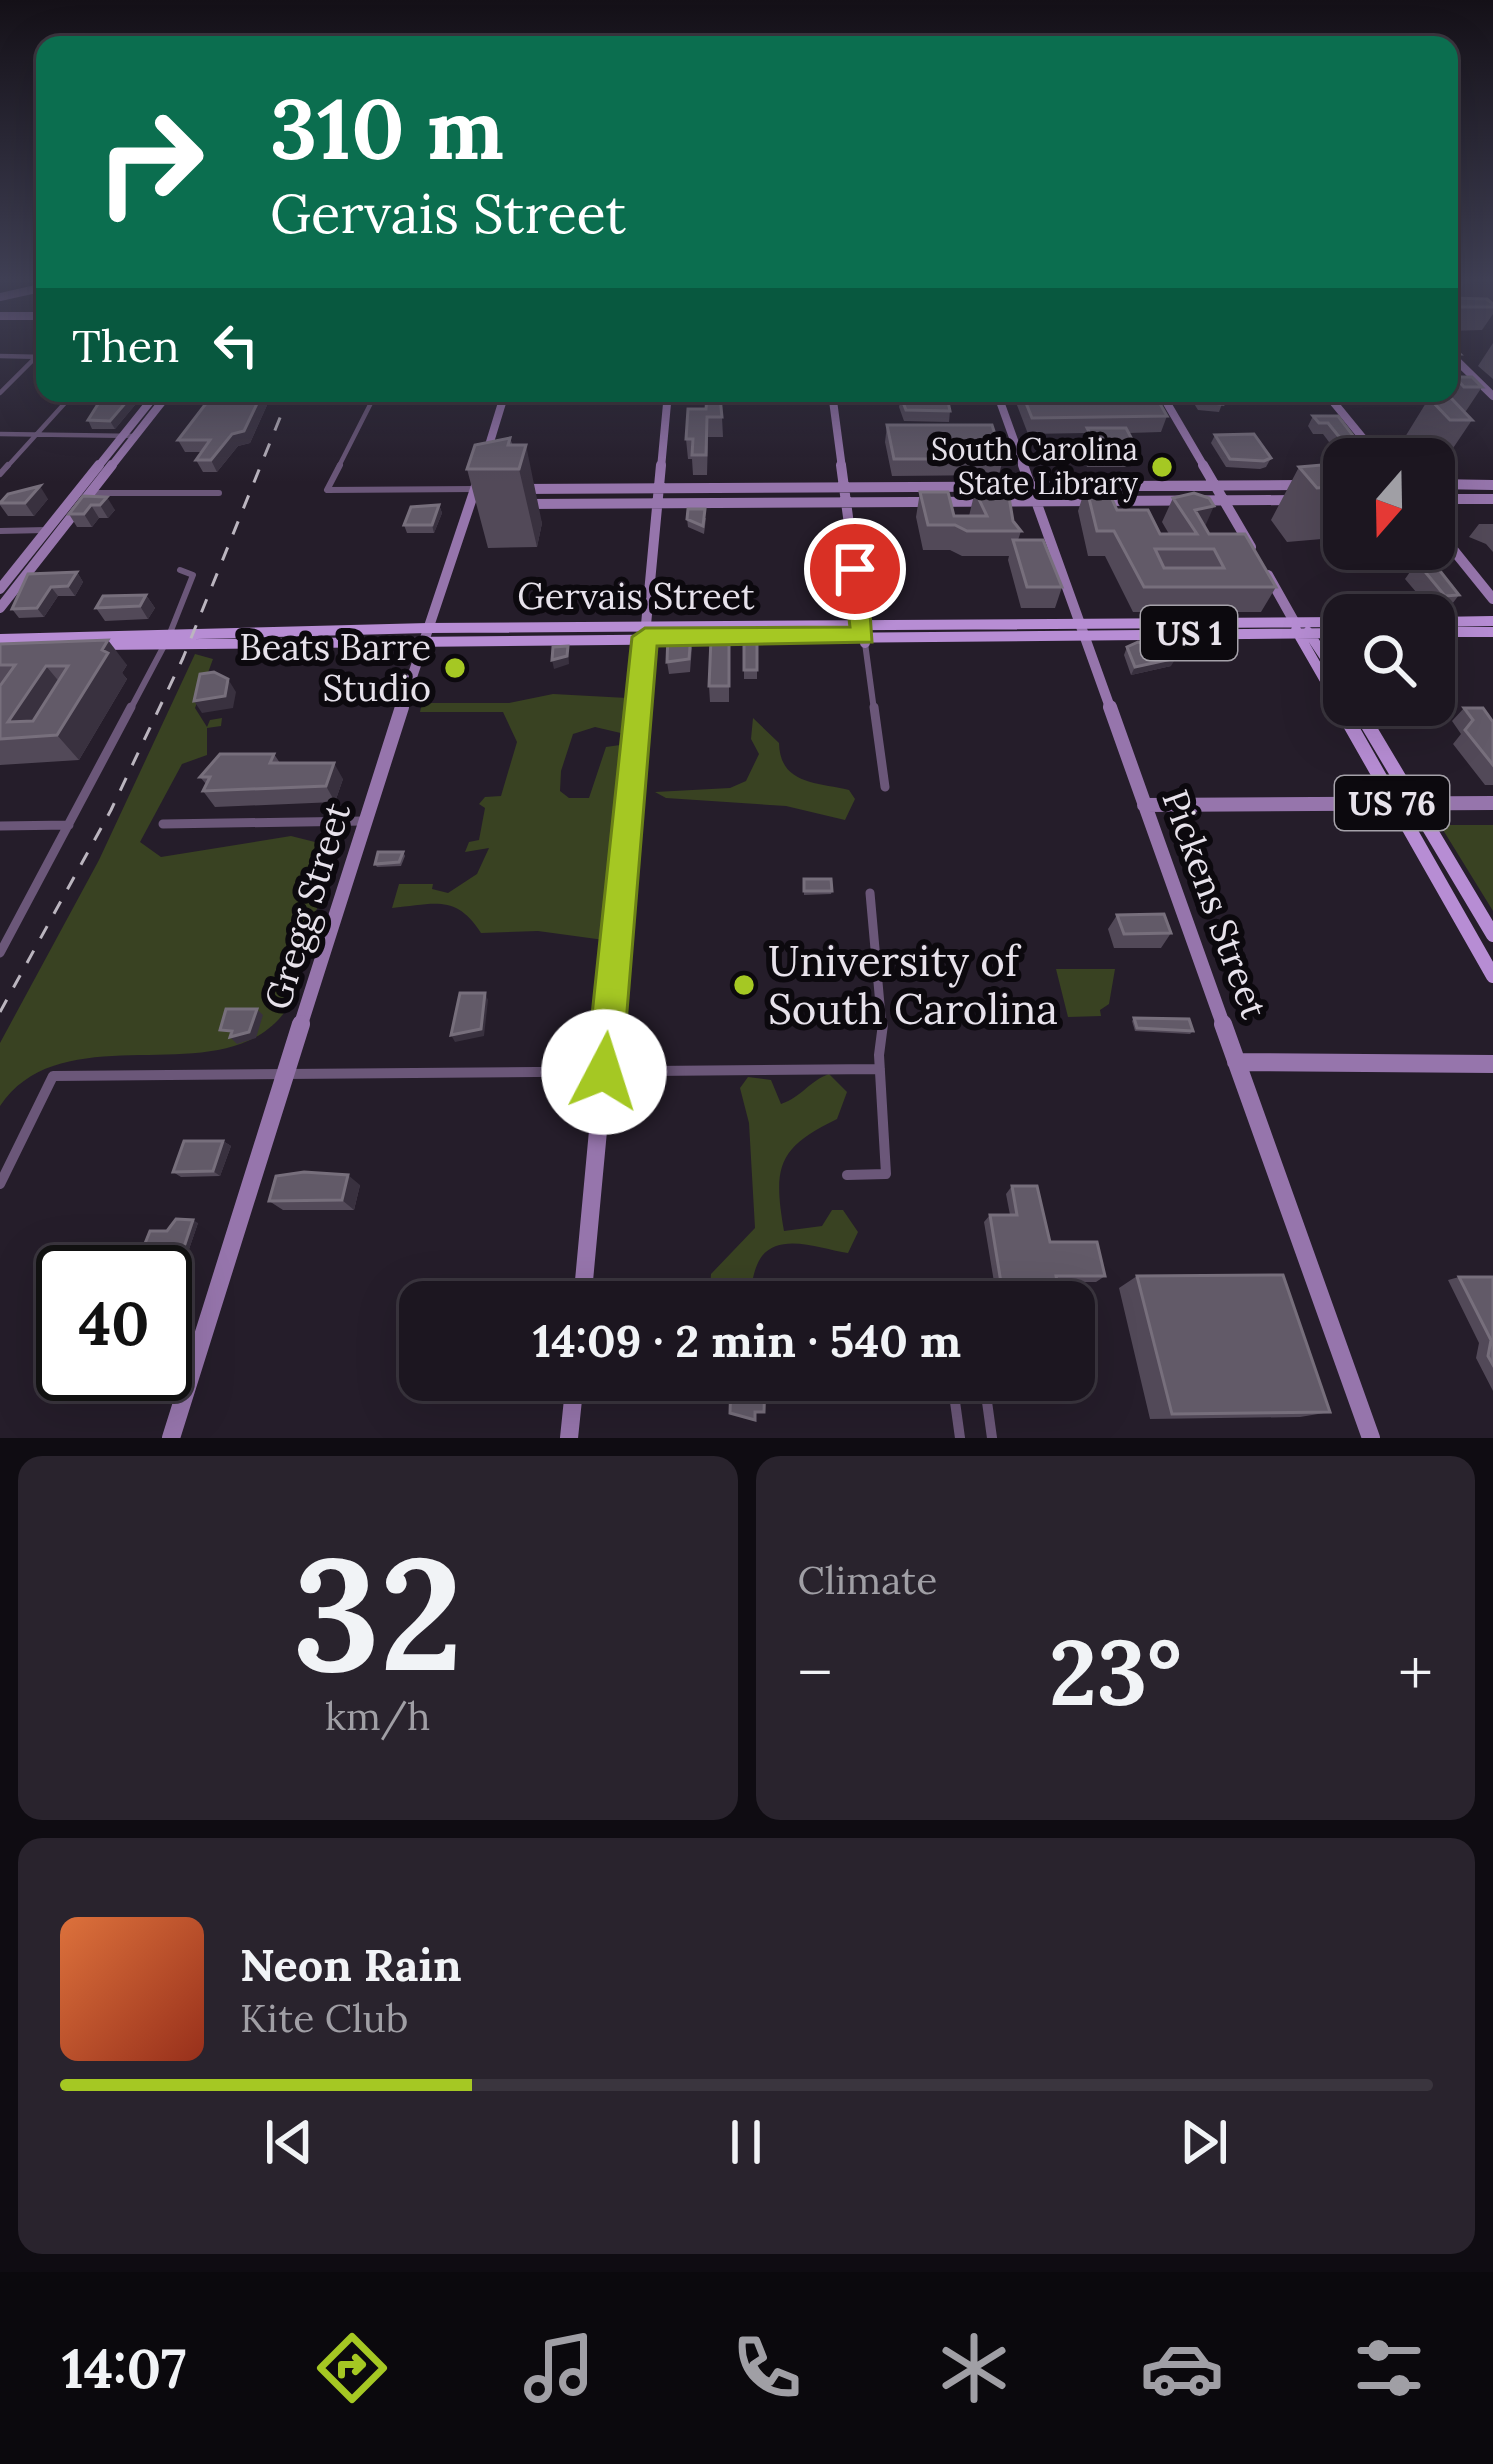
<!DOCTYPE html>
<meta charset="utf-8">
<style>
body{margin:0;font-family:Lora,serif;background:#29232d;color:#f1f3f6;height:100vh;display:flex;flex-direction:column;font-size:45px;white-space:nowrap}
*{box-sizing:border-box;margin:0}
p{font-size:39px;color:#a09fa5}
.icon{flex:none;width:66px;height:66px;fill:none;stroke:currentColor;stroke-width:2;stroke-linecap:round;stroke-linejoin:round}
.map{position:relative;height:1438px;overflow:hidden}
.sheet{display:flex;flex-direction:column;gap:18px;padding:18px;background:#0f0c12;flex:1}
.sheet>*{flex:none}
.guide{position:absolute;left:36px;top:36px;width:1422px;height:366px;border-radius:24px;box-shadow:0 12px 48px #0002,0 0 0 3px #3a353e;background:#0b6e4f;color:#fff;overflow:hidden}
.needle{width:78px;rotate:200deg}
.controls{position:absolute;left:1323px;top:438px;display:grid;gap:24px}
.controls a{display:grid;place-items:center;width:132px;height:132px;border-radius:24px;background:#1c1620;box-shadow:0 12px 48px #0002,0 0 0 3px #3a353e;font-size:60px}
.speed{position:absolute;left:36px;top:1245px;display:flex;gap:24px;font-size:60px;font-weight:700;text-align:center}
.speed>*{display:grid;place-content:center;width:156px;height:156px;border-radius:50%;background:#1c1620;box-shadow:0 12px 48px #0002,0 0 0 3px #3a353e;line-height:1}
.speed .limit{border:6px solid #111;border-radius:18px;background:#fff;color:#111}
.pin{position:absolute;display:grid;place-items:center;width:102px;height:102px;color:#fff;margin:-51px;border:6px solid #fff;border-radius:50%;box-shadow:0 3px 12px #0007}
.me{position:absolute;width:132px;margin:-66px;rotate:5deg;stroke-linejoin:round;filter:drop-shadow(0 0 9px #0008)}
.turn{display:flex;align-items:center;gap:42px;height:252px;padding:0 36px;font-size:54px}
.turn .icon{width:156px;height:156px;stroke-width:2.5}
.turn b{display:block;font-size:84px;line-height:102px}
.then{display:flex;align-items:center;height:114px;padding:0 36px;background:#0003;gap:24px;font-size:45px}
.big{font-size:90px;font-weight:800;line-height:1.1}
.sheet .widget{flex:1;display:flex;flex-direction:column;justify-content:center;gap:18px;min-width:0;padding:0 42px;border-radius:24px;background:#29232d}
.sheet .dial{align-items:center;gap:0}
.dial b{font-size:156px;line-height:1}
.song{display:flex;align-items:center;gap:36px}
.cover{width:144px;height:144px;border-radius:18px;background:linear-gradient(135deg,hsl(20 70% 55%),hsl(10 70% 35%))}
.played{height:12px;border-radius:6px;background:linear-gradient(90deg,#a5c823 30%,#3a353e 30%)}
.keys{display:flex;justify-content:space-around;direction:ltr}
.heat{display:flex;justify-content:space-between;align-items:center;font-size:66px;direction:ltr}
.sheet .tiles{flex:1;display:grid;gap:18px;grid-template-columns:1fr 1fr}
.widget:last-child{grid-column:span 2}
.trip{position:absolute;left:399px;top:1281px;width:696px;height:120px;border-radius:24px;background:#1c1620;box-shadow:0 12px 48px #0002,0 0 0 3px #3a353e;font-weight:800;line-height:120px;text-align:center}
.menu{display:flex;height:192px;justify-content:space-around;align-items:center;background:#0b090d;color:#a09fa5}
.menu .icon{width:84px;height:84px}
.menu .current{color:#a5c823}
.menu b{font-size:54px;color:#f1f3f6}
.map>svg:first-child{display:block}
</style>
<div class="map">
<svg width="1493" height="1438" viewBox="0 0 1493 1438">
<rect width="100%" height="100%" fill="#251d2a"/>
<path fill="#394222" d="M195 654 213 659 195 708 207 727 210 720 222 718 221 726 207 728V755L182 764 140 842 161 857 291 836 327 845C329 882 314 916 303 952 298 969 295 999 284 1013 220 1096 64 1011 0 1106V1043L99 860Z
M553 694 627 698 630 703 625 734 595 727 573 734 561 771 560 791 569 798H589L606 747 627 744 604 940 538 931 481 933C456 894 435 904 392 908L399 884H433L432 889 448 893 477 874 489 848 465 852 469 842 479 840 485 808 479 804 485 797 501 796 517 742 503 712H420L422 703H509Z
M753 718 779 743C780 784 815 782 849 790L855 799 845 820 786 806 666 798 655 792 730 788 746 781 759 754 751 739Z
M1440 825H1493V911Z
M1056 969H1115L1109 1004 1100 1010 1101 1016 1068 1017Z
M829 1074 847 1092 837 1119C777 1148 773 1167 784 1231L822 1226 832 1210H843L858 1232 848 1253C820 1249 772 1228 757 1265 751 1279 753 1291 742 1302L709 1299 711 1274 755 1228 749 1123 740 1088 748 1077 771 1080 781 1104C802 1097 809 1081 829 1074Z"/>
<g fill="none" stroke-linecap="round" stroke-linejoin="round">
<path stroke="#6b5779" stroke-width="4.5" d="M0 356 45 357
M0 393 45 348
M375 394 504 393
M0 434 136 436
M6 468 74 393
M338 468 376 393"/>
<path stroke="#6b5779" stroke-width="6" d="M340 465 327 490 475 489
M0 474 8 465
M89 493H219
M0 531 46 530
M170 633 193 575 180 570
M865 643 874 710
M130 710 165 644"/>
<path stroke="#6b5779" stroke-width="9" d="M874 707 885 787
M163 824 364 821
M0 826 69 825
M870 893 882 1027
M0 953 131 707"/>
<path stroke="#6b5779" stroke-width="10" d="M847 1175 886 1174 879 1055 883 1024
M0 1184 53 1076 880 1069
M943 1302 941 1290H971L973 1302
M952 1380 960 1438
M984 1380 992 1438"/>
<path stroke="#9675ac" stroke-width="8" d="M0 297 45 287
M0 316H45
M1449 353 1493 396
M504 393H630
M832 393 842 468
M997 393 1024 468
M1161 393 1205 468
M1326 393 1380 459
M486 455 505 393
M97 468 157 393
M110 468 169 393
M661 468 668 393"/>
<path stroke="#9675ac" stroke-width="10" d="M841 465 865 643
M1023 465 1111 710
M1203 465 1251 547
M1434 484 1493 485
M518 489 1302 485
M1434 499H1493
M525 504 1296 500
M1434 526 1493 599
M1268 575 1295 623
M0 589 99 465
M0 608 112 465
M401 710 478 480
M638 710 661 465"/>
<path stroke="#9675ac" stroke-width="14" d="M1110 707 1224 1027
M1144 805 1493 803
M300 1027 402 707
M608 1027 638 707"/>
<path stroke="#9675ac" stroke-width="18" d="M1223 1024 1371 1438
M1236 1062 1493 1064
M582 1302 608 1024
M171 1438 301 1024
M569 1438 575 1380"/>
<path stroke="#b78dd4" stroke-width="10" d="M1434 622 1493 621
M1296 630 1342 710
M1308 632 1344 686
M1434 632H1493
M0 639 428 628 1344 622
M97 645 1344 633
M1356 705 1359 710"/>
<path stroke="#b78dd4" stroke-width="14" d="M1340 707 1493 976
M1357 707 1493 935"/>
<path stroke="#bbb5bf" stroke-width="3" stroke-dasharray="14 14" stroke-linecap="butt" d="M0 1012 111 810 183 658 290 393"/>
</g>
<path fill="#524958" d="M1449 280H1493V301L1490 302 1493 304V314L1482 330 1449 331Z
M1493 343V379L1478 366Z
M1449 345 1460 354 1449 371Z
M1455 377 1482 387 1466 411H1464L1472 420 1437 472H1434V459H1405L1397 450 1429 398H1442L1445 393H1449V386Z
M105 393H145L115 429H92L88 420Z
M214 393H264L268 403 250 443 238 446 217 472H203L196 460 202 452H185L178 440Z
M1017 393H1154L1167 416 1161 432 1129 433 1134 443 1126 467H1087L1080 451 1086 433 1028 434 1015 400Z
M1196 394 1222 404 1219 412 1198 410 1193 402Z
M901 397 950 411 949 422 904 421 899 407Z
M688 409 722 417 723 437H708L707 475H693L692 459H688L686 439Z
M1313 416H1338L1371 459H1344V462L1323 434H1313L1308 426Z
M887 425 1003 459 999 475 892 476 885 442Z
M1215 435 1271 458 1266 467 1260 469 1226 467 1211 443Z
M510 438 542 523 537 547 488 548 467 469Z
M1299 467 1344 476V501L1322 539 1287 542 1271 520Z
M1086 486 1117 510 1160 534H1169L1162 522 1173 498 1205 527 1209 534 1276 587 1261 612H1133L1105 556H1088L1078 511Z
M975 491 1013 521 1021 531 1018 540 1062 587 1055 608H1021L1008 560 1009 556H962L950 550H923L916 517 920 492 954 516H969Z
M83 496 115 510 108 518H99L92 527H77L69 514Z
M48 499 34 516H8L0 505V502Z
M439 505 442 513 434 533H407L404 525Z
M706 518 704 534 688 527 687 519Z
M1479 524H1493V552L1486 544 1469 537Z
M1417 562 1459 595 1446 612H1433L1405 579Z
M77 572 83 582 75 596H58L44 617 19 618 12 609Z
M146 595 155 608 148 619 105 621 96 608Z
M729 639V702H710L709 686Z
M744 643H757V679H744Z
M0 644 127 665 122 673 127 679 79 760 0 765Z
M692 647 690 672 669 674 667 662Z
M1127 647 1171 666 1131 675 1124 655Z
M1464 708 1493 722V785H1485L1453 744 1461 734 1452 721Z
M274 754 280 763 343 779 335 802 215 807 203 791 206 784 200 777Z
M403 852 405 856 401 866 377 867 375 864Z
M804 879 832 891 831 894 804 895Z
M1117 915 1171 933 1161 948H1114L1108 929Z
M1134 1018 1193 1031 1190 1034 1135 1031 1132 1021Z
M223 1141 231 1146 220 1176 181 1177 173 1172Z
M360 1185 354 1210H283L269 1201Z
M1012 1186 1050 1242 1105 1276 1096 1282H1057L1058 1286 1049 1291V1294L1042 1300H997L984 1222 990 1215H1010L1006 1194Z
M198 1223 188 1252 147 1253 142 1251 167 1231Z
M1137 1276 1330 1412 1300 1417 1150 1419 1119 1288Z
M1459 1277H1493V1391L1476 1358 1479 1343 1448 1280Z"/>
<path fill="#39313f" d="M1493 280V301L1451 306 1464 283Z
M134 393H145L115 429 110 421Z
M253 393H264L268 403 250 443 238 446 217 472 211 460Z
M526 445 542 523 537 547 519 469Z
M40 486 48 499 34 516 25 503Z
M107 497 115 510 108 518 100 505Z
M91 505 99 518 92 527 84 514Z
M439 505 442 513 434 533 432 525Z
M1214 506 1203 531 1195 510Z
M77 572 83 582 75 596 68 586Z
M51 587 58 596 44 617 37 608Z
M146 595 155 608 148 619 140 606Z
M108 640 127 665 122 673 127 679 79 760 57 735Z
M568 646 569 664 554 669 552 660Z
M1176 658 1171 666 1131 675 1135 667Z
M46 666 67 691 38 736 8 722Z
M228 679 236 692 233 708 202 713 194 701Z
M334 763 343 779 335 802 326 786Z
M485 993 488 1000 484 1036 455 1042 451 1035Z
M257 1009 263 1015 256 1038 237 1044 230 1037Z
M223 1141 231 1146 220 1176 213 1171Z
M348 1175 360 1185 354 1210 342 1200Z
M193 1220 198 1223 188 1252 183 1250Z"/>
<path fill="#625a68" stroke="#776f7c" stroke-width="3" fill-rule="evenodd" d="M1449 298 1487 299 1493 304V307H1454L1449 303Z
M1449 345H1450L1460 354H1449Z
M1455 377H1472L1482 387H1464Z
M105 393H134L110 421 88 420Z
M214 393H262L244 431 232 434 211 460H196L210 440H178Z
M1022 393H1154L1167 416 1032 418Z
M1196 394 1218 396 1222 404 1201 402Z
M707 397H720L722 417H707L706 455H692L693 439H686L688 409H706Z
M901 397H947L950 411 906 410Z
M1429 398H1451L1472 420H1450Z
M1313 416H1338L1371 459H1357L1328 423H1319Z
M887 425H992L1003 459H894Z
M1087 428H1126L1134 443H1095Z
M1254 434 1271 458 1264 461 1230 459 1215 435Z
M510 438 508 445H526L519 469H467L475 445Z
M1333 464 1344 476V486L1317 488 1299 467Z
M40 486 25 503H0L8 494Z
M1086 486H1106L1117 510H1148L1160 534H1197L1173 498 1194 493 1209 498 1214 506 1195 510 1209 534H1245L1276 587H1144L1114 531H1097ZM1155 549H1214L1224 568H1164Z
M975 491H1008L1013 521 1021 531H967L955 525H928L920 492H948L954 516H987Z
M83 496 107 497 100 505H91L84 514H69Z
M439 505 432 525H404L411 507Z
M688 509H705L703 526 687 519Z
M1013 540H1043L1062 587H1027Z
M1417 562H1433L1459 595 1445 596Z
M77 572 68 586 51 587 37 608 12 609 28 574Z
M146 595 140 606 96 608 103 596Z
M691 634 689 659 667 662 668 635Z
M711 639H729V686H709Z
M108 640 102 650 108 653 57 735 0 739V686L15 665H0V644ZM46 666H68L33 721 8 722Z
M1138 642 1175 652 1176 658 1135 667 1127 647Z
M744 643H757V670H744Z
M568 646 567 656 552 660 553 647Z
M214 672 228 679 225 696 194 701 200 674Z
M1464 708H1483L1493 722V765L1465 730 1473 720Z
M220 754H274L270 763H334L326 786 203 791 210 777H200Z
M378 852H403L399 862 375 864Z
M804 879H831L832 891H804Z
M1164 914 1171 933 1124 934 1117 915Z
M460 993H485L481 1029 451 1035Z
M226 1009H257L249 1032 230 1037 232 1031 220 1030Z
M1134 1018 1189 1019 1193 1031 1137 1028Z
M184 1141H223L213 1171 173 1172Z
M304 1172 348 1175 342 1200 269 1201 276 1176Z
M1012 1186H1037L1050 1242H1097L1105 1276H1056L1058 1286H1048L1049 1294 1003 1295 990 1215H1017Z
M176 1219 193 1220 183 1250 142 1251 150 1231H167Z
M1283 1275 1330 1412 1172 1414 1137 1276Z
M1459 1277H1493V1365L1488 1356 1491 1340Z
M731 1380H765L764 1412H755V1420L730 1413Z"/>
<linearGradient id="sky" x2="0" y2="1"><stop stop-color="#141017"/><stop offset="0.58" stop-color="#404055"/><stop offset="1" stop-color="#404055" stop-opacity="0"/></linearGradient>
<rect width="1493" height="482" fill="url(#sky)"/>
<path fill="#a5c823" stroke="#6b8217" stroke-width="3" d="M855 562 867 569 872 642 657 646 622 1072 617 1085 604 1091 591 1085 586 1072 632 637 645 628 850 627 843 569Z"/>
<g fill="#a5c823" stroke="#0c090e" stroke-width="4.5">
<circle cx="1162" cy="467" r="12"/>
<circle cx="455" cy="668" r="12"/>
<circle cx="744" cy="985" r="12"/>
</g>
<g text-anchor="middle" stroke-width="12" stroke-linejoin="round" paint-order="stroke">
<g font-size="30" fill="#e7e2eb" stroke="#0c090e" text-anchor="end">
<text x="1138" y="460">South Carolina<tspan x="1138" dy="34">State Library</tspan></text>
</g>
<g fill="#0c090e" stroke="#a5a1a9" stroke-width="3">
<rect x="1141" y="606" width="96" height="54" rx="9"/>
<rect x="1335" y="776" width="114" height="54" rx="9"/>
</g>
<g font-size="33" font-weight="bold" fill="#e7e2eb">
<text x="1189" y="645">US 1</text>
<text x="1392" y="815">US 76</text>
</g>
<g font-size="36" fill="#e7e2eb" stroke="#0c090e">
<text x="636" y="609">Gervais Street</text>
<text transform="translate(1215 904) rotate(70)" y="13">Pickens Street</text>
<text transform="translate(307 906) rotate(-73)" y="13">Gregg Street</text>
</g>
<g font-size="36" fill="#e7e2eb" stroke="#0c090e" text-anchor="end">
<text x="431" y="660">Beats Barre<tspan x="431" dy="41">Studio</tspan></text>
</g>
<g font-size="42" fill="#e7e2eb" stroke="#0c090e" text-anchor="start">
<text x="768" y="976">University of<tspan x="768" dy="48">South Carolina</tspan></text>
</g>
</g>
</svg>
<div class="controls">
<a><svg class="needle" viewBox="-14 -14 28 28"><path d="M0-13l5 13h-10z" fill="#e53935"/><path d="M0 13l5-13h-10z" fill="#a09fa5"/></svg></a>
<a><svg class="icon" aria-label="search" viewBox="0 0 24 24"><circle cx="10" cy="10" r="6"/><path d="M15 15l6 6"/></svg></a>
</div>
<div class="speed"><div class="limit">40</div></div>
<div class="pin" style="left:855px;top:569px;background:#d93025"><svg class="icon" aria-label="arrive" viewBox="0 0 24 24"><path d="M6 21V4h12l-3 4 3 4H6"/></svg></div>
<svg class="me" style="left:604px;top:1072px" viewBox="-20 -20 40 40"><circle r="19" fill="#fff"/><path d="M0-13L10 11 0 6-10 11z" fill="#a5c823"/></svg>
<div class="trip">14:09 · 2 min · 540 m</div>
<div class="guide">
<div class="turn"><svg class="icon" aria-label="right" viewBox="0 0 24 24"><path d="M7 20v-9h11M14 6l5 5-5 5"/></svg><div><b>310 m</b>Gervais Street</div></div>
<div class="then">Then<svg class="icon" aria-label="left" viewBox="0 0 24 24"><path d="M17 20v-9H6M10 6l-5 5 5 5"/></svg></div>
</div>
</div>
<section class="sheet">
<div class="tiles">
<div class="widget dial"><b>32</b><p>km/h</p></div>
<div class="widget"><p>Climate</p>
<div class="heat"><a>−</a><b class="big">23°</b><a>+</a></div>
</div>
<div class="widget">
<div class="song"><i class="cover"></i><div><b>Neon Rain</b><p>Kite Club</p></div></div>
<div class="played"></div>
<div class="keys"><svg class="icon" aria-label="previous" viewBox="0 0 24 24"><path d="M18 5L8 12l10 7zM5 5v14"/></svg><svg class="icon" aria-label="pause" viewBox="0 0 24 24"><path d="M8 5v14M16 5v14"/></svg><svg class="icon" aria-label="next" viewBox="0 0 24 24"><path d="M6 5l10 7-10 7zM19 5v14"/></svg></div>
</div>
</div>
</section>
<nav class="menu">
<b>14:07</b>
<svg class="icon current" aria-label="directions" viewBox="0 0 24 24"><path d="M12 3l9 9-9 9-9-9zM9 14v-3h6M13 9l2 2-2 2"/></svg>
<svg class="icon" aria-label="music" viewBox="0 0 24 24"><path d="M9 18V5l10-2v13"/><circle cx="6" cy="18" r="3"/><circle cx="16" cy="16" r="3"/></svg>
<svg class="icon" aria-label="phone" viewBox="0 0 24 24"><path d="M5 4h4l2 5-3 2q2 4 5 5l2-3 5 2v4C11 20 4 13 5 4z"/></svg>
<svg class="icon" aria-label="climate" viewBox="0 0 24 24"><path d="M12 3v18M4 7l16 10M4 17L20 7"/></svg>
<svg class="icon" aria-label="car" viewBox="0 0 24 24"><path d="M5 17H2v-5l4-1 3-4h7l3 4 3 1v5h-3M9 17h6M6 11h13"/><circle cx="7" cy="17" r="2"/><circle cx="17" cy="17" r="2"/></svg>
<svg class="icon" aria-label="filters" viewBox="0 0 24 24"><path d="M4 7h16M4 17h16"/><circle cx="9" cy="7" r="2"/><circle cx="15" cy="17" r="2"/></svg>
</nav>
